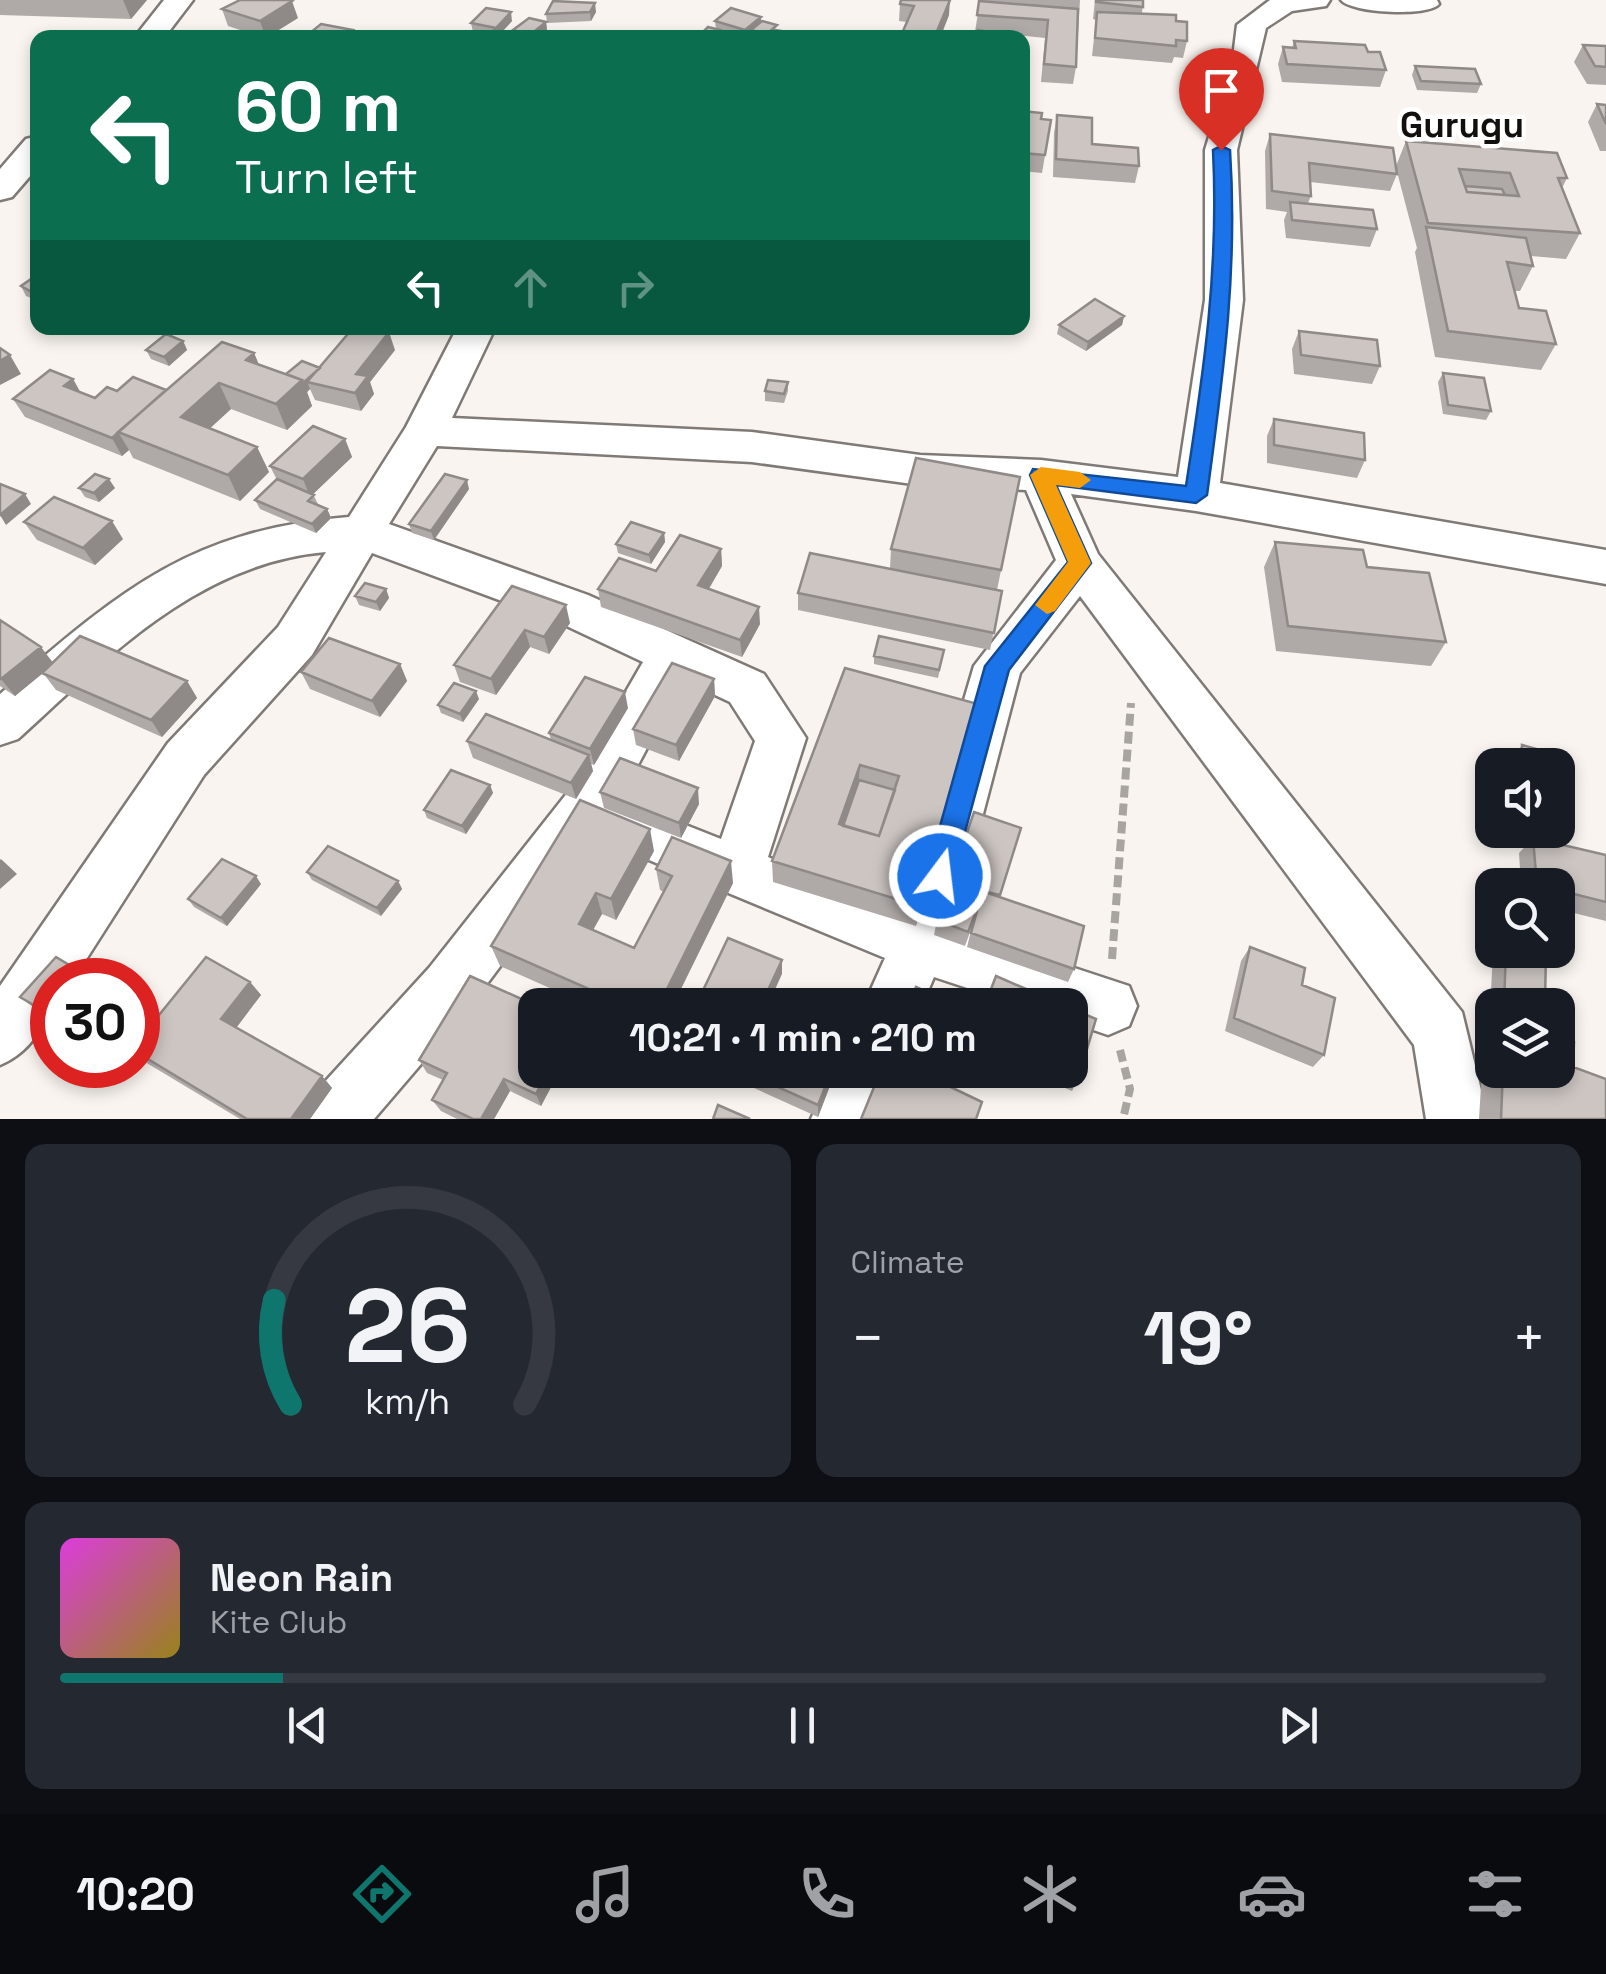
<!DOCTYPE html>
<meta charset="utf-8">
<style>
body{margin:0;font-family:"Space Grotesk",sans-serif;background:#242831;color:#f1f3f6;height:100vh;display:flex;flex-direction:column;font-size:38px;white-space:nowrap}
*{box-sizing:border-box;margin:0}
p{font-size:32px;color:#9ea1a6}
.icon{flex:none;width:55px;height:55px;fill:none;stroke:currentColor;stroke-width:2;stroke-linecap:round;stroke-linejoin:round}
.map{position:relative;height:1119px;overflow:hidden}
.panel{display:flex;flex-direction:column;gap:25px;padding:25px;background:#0d0f14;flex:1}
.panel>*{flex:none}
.top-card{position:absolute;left:30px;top:30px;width:1000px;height:305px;border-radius:20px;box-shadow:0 5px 15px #0003;background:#0b6e4f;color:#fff;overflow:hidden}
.tools{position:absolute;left:1475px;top:748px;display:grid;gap:20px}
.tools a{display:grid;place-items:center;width:100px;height:100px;border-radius:20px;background:#171b24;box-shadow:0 5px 15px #0003;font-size:50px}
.speed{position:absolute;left:30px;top:958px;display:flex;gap:20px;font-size:50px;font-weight:700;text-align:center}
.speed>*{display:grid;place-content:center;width:130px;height:130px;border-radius:50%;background:#171b24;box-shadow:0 5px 15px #0003;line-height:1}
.speed .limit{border:15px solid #d22;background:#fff;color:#111}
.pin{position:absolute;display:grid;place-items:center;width:85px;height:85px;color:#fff;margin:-102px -42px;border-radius:50% 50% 50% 0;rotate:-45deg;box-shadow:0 0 10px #0007}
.pin .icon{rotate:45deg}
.me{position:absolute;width:110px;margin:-55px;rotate:15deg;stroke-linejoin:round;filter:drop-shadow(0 0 8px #0008)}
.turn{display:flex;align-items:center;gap:35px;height:210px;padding:0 40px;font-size:45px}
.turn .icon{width:130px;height:130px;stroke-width:2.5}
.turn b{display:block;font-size:70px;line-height:85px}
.lanes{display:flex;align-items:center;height:95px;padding:0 40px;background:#0003;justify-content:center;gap:50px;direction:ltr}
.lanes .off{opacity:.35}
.big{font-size:75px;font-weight:700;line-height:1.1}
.panel .tile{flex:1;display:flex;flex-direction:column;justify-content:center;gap:15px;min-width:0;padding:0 35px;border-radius:20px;background:#242831}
.panel .dial{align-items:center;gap:0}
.dial svg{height:260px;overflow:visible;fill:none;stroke:#363941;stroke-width:7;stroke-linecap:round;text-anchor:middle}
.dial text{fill:#f1f3f6;stroke:none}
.song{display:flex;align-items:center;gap:30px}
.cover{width:120px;height:120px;border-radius:15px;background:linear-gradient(135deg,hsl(300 70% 55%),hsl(50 70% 35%))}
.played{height:10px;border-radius:5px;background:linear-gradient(90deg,#0f766e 15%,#363941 15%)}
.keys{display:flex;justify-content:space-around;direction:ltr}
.heat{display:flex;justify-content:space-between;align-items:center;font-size:55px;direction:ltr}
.panel .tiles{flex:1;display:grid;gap:25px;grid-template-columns:1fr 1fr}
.tile:last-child{grid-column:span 2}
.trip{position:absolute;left:518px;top:988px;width:570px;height:100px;border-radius:20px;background:#171b24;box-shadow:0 5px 15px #0003;font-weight:700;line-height:100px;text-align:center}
.menu{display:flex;height:160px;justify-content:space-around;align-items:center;background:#090b0e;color:#9ea1a6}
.menu .icon{width:70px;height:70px}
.menu .active{color:#0f766e}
.menu b{font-size:45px;color:#f1f3f6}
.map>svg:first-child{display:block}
</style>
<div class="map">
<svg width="1606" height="1119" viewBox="0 0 1606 1119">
<rect width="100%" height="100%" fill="#f9f4ef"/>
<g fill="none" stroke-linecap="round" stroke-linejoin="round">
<defs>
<path id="street" d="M164 0H193L164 38H134Z
M1270 0H1330L1326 6 1292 11 1266 28 1237 150 1243 300 1220 483 1606 550V584L1196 511 1071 494 1098 554 1462 1012 1488 1119H1426L1414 1045 1080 596 1020 673 953 928 1129 986 1137 1006 1129 1026 1108 1035 1070 1022V1005H1019L934 977 922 1005H864L885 958 596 838 469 1008 374 1119H302L311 1097 429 968 568 792 643 662 556 621 372 553 312 655 204 775 73 980H52C52 1017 35 1050 0 1065V986L168 743 278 627 326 552C198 563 108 657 18 739L0 745V694C118 593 187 530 349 517L406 427 457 328H495L452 418 752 432 920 455 1041 460 1178 477 1205 300V150L1233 57 1237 25ZM437 446 752 462 920 485 1026 490 1056 560 974 666 902 911 768 857 806 738 764 674 588 595 389 524ZM683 680 730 702 755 741 721 839 620 799Z
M1341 0H1437L1439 4C1429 17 1351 13 1341 0Z
M38 136V167L12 197 0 200V169L26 139Z
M833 1070H894L873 1119H811Z"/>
</defs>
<use href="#street" stroke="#7f7a76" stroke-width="5"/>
<path stroke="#a8a4a0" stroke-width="8" stroke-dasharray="12 6" stroke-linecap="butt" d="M1112 959 1131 703
M1120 1050 1130 1089 1123 1119"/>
<use href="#street" fill="#fff" fill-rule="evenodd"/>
</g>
<path fill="#afa9a7" d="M0 0H147L131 19 0 15Z
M901 0 949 15 940 38H902L903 31 907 22 899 21 900 4Z
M980 0H1080L1076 67 1073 84 1041 82 1045 38 996 33 999 34 998 38H974L978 32H975Z
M1095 0H1143L1142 14 1176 21 1187 41 1183 58 1174 57 1172 63 1092 56 1096 20 1093 19Z
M222 9 298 18 264 38 228 26Z
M596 12 591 21 547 23 546 14Z
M761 17V21L777 31 805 38H702V33L716 29 715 21Z
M512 21 502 32 514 35 513 30 546 22 547 30 539 38H485L488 35 473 32 471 23Z
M1294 41 1368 52 1386 70 1380 87 1282 82 1278 64 1283 47 1292 48Z
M1583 45 1606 46V85L1587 84 1574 62Z
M1415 66 1481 84 1477 93 1417 90 1412 75Z
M1597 104 1606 105V151H1600L1588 122Z
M1022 111 1041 119 1051 120 1042 173 1022 171Z
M1057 115 1092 144 1139 166 1135 183 1053 177 1054 133Z
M1270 134 1396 166 1406 141 1567 178 1562 188 1580 233 1566 259 1531 256 1533 266 1520 291H1514L1519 308 1556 344 1541 370 1435 357 1415 252 1417 248 1396 168 1397 174 1390 191 1310 182 1311 196 1308 203 1377 229 1370 247 1286 238 1284 220 1287 212 1266 209 1265 151Z
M34 277 36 300 26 296 21 286Z
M1124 316 1122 325 1086 351 1057 334 1059 325Z
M203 328H252L250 332 204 331Z
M255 328H294L292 332 256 331Z
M1299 331 1380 366 1372 384 1294 374 1292 349Z
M183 341 187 350 169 366 151 359 146 350Z
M395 350 370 382 374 394 361 411 315 400 310 389 307 392 312 406 287 430 231 409 210 428 257 447 269 472 240 501 133 458 129 450 122 456 25 417 13 399 73 379 80 392 95 398 117 391 166 390 254 353 259 365 286 374Z
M1443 373 1491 411 1486 420 1443 414 1438 382Z
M788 382V391L784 403 765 401V391Z
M1274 419 1365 460 1357 478 1267 463V436Z
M345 439 352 457 313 494 318 504 327 509 331 518 316 533 260 509 255 500 277 480 270 466Z
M1020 477 997 590 1002 591 990 650 798 610V593L890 569 891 549Z
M79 488H115L99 502 85 497Z
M469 489 434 540 412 533 409 524Z
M24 522 123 539 95 565 37 540Z
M664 533 665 542 651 564 618 553 616 544Z
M1275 542 1367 567 1446 642 1431 666 1276 651 1264 567Z
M721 549 722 566 709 589 760 624 742 657 601 607 598 589Z
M512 586 570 623 549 654 530 647 496 695 460 682 454 665Z
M386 589 389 598 380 611 359 605 355 596Z
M0 620 53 663 187 681 197 698 162 737 56 690 43 673 15 696 0 686Z
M944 650 938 678 874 664V656Z
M400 664 407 681 380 717 310 689 301 672Z
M845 668 973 728 916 926 773 882 772 861Z
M714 679 715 696 679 761 636 745 633 729Z
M479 699 463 722 441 713 438 705Z
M628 708 594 765 591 764 593 771 576 799 473 758 467 741 551 740 549 733Z
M1522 745 1568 758 1567 811 1559 819 1558 818V765H1515L1516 753Z
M490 785 493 793 466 834 427 818 424 810Z
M600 792 699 804 681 838 604 808Z
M1021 828 1000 897 1074 969 1068 982 967 947 972 927 965 946 934 935 937 920Z
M1533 838 1606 855V921L1558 909V885H1521L1519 853Z
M654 851 616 920 602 914 593 930 634 948 664 892 660 890 656 869 733 883 673 1005H588L500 966 491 946Z
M307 872 398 881 402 889 381 916 312 880Z
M261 884 227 926 194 907 188 899Z
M1250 947 1302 985 1324 1055 1313 1067 1225 1031 1241 961Z
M1493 950H1546L1545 1005H1492V1070H1558L1573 1067 1606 1119H1479L1484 1036 1489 1033Z
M52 980V1019L37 1010 20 997Z
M250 982 261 995 236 1028 322 1076 332 1088 310 1119H240L145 1062 138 1055V1041Z
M419 1060 535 1070H560L541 1106 510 1091 494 1119H457L441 1111 432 1100 443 1080 427 1073Z
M714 1070H836L818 1117Z
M1023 1070H1070L1078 1079 1072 1091Z"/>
<path fill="#8f8a88" d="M123 0H147L131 19Z
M950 0 949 15 940 38H935Z
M292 1 298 18 266 38 260 21Z
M595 3 596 12 591 21 590 12Z
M511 12 512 21 498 36 496 28Z
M761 17V26L751 30V34L745 38V30Z
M546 22 547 30 539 38H530V35Z
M38 286V299L36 300 30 291Z
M1124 316 1122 325 1086 351 1088 342Z
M389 332 395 350 370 382 374 394 361 411 355 393 356 374Z
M183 341 187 350 169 366 164 357Z
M254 353 265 379 246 360Z
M10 355 21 374 0 385V361Z
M320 368 307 382 310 389 307 392 312 406 287 430 276 404 302 380Z
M73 379 83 397 64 386Z
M219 383 231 409 194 443 181 417Z
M118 432 129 450 122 456 112 438Z
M345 439 352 457 310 497 303 479Z
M257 447 269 472 240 501 228 475Z
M109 479 115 488 99 502 94 493Z
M467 480 469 489 434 540 431 531Z
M25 494 31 504 6 525 0 515Z
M327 509 331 518 316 533 312 524Z
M112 521 123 539 95 565 83 548Z
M664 533 665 542 651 564 649 555Z
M721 549 722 566 700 603 698 585Z
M386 589 389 598 380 611 376 602Z
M566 605 570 623 549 654 544 637Z
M759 607 760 624 742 657 740 640Z
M525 630 530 647 496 695 491 679Z
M41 647 54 664 15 696 1 679Z
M400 664 407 681 380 717 372 701Z
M714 679 715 696 679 761 676 745Z
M187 681 197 698 162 737 151 720Z
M476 691 479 699 463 722 460 714Z
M625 692 628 708 594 765 590 749Z
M978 704 973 728 916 926 919 906Z
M589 755 593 771 576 799 571 783Z
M860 765 858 788 840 839 839 824Z
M490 785 493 793 466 834 462 826Z
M698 788 699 804 681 838 679 823Z
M650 829 654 851 616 920 611 899Z
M1 859 17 874 0 889V860Z
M731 861 733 883 673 1005H659Z
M256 876 261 884 227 926 221 918Z
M398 881 402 889 381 916 377 908Z
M596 893 602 914 585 944 579 924Z
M782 960V974L768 1005H761Z
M250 982 261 995 233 1032 221 1019Z
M548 1070H560L541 1106 536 1094Z
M832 1070H836L818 1117V1105Z
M322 1076 332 1088 310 1119H291Z
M504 1079 510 1091 494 1119H481Z"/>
<path fill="#ccc5c2" stroke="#8f8a88" stroke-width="2.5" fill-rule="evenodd" d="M240 0H288L292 1 260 21 222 9Z
M901 0H950L935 36 903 31 914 6 900 4Z
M1096 0H1143V7L1096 2Z
M553 1 595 3 590 12 546 14Z
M979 1 1078 9 1076 67 1044 64 1048 20 977 15Z
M486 8 511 12 496 28 471 23Z
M731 8 761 17 745 30 715 21Z
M1097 12 1176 15V21L1187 22V41L1176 40V46L1095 38Z
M529 18 546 22 530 35 513 30Z
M762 21 777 25 767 34 751 30Z
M321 24 353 30 345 38 305 37Z
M708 27 720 30 718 32 707 31 706 34 702 33Z
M494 30 523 38H485Z
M775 30 805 35 803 38H779L772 36Z
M978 30 999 34 997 38H974Z
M707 31 779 37 704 38Z
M1294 41 1365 45 1368 52H1380L1386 70 1287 64 1283 47 1296 48Z
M1583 45 1606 46V67L1595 66Z
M1415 66 1475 69 1481 84 1421 81Z
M1597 104 1606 105V124Z
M1022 111 1042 113 1041 119 1051 120 1045 155 1022 153Z
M1057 115 1092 118V144L1138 148 1139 166 1056 159Z
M1270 134 1393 148 1397 174 1309 163 1311 196 1272 191Z
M1406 141 1557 153 1567 178H1558L1580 233 1428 223ZM1459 169 1510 173 1519 196 1467 192Z
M1465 186 1502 189 1505 195 1467 192Z
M1290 202 1373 210 1377 229 1292 220Z
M1426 227 1526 238 1533 266 1507 262 1519 308 1546 311 1556 344 1448 331Z
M34 277 38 279V286L30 291 21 286Z
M1095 299 1124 316 1088 342 1059 325Z
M353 328H370L389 332 356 374 368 376 355 393 307 382Z
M1299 331 1377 340 1380 366 1301 355Z
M166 334 183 341 164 357 146 350Z
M222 342 254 353 246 360 302 380 276 404 219 383 181 417 257 447 228 475 118 432Z
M0 348 10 355 0 361Z
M302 361 320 368 303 383 302 380 286 374Z
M50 370 73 379 64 386 95 398 107 387 117 391 133 377 166 390 112 438 13 399Z
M1443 373 1484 378 1491 411 1448 405Z
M768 380 788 382 784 394 765 391Z
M1274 419 1364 433 1365 460 1274 445Z
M313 426 345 439 303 479 270 466Z
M916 458 1020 477 1001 570 891 549Z
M95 474 109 479 94 493 79 488Z
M445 474 467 480 431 531 409 524Z
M277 479 314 495 308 501 327 509 312 524 255 500Z
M0 484 25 494 0 515Z
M54 497 112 521 83 548 24 522Z
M631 522 664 533 649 555 616 544Z
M680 535 721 549 698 585 759 607 740 640 598 589 619 558 656 571Z
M1275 542 1363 550 1367 567 1429 573 1446 642 1288 626Z
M810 553 1002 591 994 633 798 593Z
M365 583 386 589 376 602 355 596Z
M512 586 566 605 544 637 525 630 491 679 454 665Z
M0 620 41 647 1 679H0Z
M80 636 187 681 151 720 42 673Z
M879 636 944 650 939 670 874 656Z
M329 638 400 664 372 701 301 672Z
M672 663 714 679 676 745 633 729Z
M845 668 978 704 919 906 772 861ZM860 765 899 776 879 836 839 824Z
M585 677 625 692 590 749 549 733Z
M454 683 476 691 460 714 438 705Z
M486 714 589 755 571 783 467 741Z
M1522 745 1568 758 1567 811 1558 808V765H1522Z
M620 758 698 788 679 823 600 792Z
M451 770 490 785 462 826 424 810Z
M859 780 895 790 879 836 843 826Z
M580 800 650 829 611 899 596 893 579 924 634 948 672 876 656 869 672 837 731 861 659 1005H625L491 946Z
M974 812 1021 828 1000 895 982 891 1084 926 1074 969 971 933 979 904 968 932 937 920Z
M1533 838 1606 855V902L1558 890V885H1537Z
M328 846 398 881 377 908 307 872Z
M222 859 256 876 221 918 188 899Z
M728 938 782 960 761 1005H696Z
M1250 947 1305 968 1302 985 1335 998 1324 1055 1234 1018Z
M1506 950H1546L1545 1005H1504Z
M56 957 94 980H52V1016L20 997Z
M206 957 250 982 221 1019 322 1076 291 1119H247L138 1053V1041Z
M470 976 535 1005V1070H548L536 1094 504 1079 481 1119H473L432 1100 447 1073 419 1060Z
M996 976 1063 1005H985Z
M916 987 955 1005H908Z
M1070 1008 1096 1019 1078 1079 1056 1070H1070Z
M1558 1037 1574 1042 1573 1067 1606 1079V1119H1501L1503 1070H1558Z
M740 1070H832L818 1105Z
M881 1070H942L938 1081 982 1102 976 1119H861Z
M718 1105 750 1119H713Z"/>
<path fill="#1a73e8" stroke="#114b97" stroke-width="2.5" d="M1221 146 1230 150C1238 272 1223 376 1207 495L1196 503 1056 485 1091 563 1009 670 953 876 949 884 940 888 930 884 926 876 985 666 1068 562 1030 475 1033 469 1186 486C1204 370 1219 269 1213 150Z"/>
<path fill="#f59e0b" d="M1041 467 1080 472 1091 480 1080 488 1056 485 1091 563 1055 611 1047 614 1035 605 1068 562 1030 475Z"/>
<g text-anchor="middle" stroke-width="9" stroke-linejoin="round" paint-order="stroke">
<g font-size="35" font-weight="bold" fill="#11100e" stroke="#fff">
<text x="1462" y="137">Gurugu</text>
</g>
</g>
</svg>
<div class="tools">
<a><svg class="icon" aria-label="sound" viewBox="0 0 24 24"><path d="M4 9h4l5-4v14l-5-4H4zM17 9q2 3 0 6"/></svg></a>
<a><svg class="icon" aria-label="search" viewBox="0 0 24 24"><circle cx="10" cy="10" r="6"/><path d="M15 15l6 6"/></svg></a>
<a><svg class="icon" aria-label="layers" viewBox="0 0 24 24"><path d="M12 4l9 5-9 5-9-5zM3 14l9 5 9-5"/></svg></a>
</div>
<div class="speed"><div class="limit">30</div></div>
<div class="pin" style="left:1221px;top:150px;background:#d93025"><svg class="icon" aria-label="arrive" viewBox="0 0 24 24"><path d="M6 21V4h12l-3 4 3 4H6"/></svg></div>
<svg class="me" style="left:940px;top:876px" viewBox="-20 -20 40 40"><circle r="17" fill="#1a73e8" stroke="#fff" stroke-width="3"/><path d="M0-11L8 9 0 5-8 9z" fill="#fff"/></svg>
<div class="trip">10:21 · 1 min · 210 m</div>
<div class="top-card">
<div class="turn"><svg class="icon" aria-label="left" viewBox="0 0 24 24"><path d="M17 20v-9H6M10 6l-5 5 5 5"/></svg><div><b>60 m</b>Turn left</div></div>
<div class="lanes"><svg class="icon" aria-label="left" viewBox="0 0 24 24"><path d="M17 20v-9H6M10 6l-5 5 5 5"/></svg><svg class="icon off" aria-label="ahead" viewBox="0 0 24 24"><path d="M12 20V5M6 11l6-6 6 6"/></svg><svg class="icon off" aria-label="right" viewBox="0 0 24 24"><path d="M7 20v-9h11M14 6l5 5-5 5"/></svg></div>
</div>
</div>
<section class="panel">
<div class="tiles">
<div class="tile dial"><svg viewBox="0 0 100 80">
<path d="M14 69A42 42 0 1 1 86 69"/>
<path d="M14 69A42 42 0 0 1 9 37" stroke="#0f766e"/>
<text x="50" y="56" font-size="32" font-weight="700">26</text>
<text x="50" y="72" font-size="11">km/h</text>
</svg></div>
<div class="tile"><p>Climate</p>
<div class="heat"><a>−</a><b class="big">19°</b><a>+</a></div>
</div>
<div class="tile">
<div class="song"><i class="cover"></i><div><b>Neon Rain</b><p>Kite Club</p></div></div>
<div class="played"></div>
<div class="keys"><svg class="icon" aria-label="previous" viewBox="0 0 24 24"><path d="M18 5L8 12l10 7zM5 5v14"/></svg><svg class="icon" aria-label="pause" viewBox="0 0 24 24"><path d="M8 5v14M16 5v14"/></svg><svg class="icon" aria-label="next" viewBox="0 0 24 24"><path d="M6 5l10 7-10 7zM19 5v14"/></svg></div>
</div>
</div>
</section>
<nav class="menu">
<b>10:20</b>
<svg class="icon active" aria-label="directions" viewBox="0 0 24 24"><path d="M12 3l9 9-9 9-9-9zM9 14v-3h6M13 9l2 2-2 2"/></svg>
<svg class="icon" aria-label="music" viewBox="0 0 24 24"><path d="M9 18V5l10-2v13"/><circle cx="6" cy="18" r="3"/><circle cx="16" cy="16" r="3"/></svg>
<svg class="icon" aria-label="phone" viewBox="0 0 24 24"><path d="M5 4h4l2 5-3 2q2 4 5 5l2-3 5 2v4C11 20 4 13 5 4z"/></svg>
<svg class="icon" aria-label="climate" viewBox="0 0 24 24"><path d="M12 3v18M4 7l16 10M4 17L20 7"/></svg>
<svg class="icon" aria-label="car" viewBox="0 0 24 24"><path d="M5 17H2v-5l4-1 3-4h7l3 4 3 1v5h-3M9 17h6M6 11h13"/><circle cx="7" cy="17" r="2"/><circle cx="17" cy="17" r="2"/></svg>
<svg class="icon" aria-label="filters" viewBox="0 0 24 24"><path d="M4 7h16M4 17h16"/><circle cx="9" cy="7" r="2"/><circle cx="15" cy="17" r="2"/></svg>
</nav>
